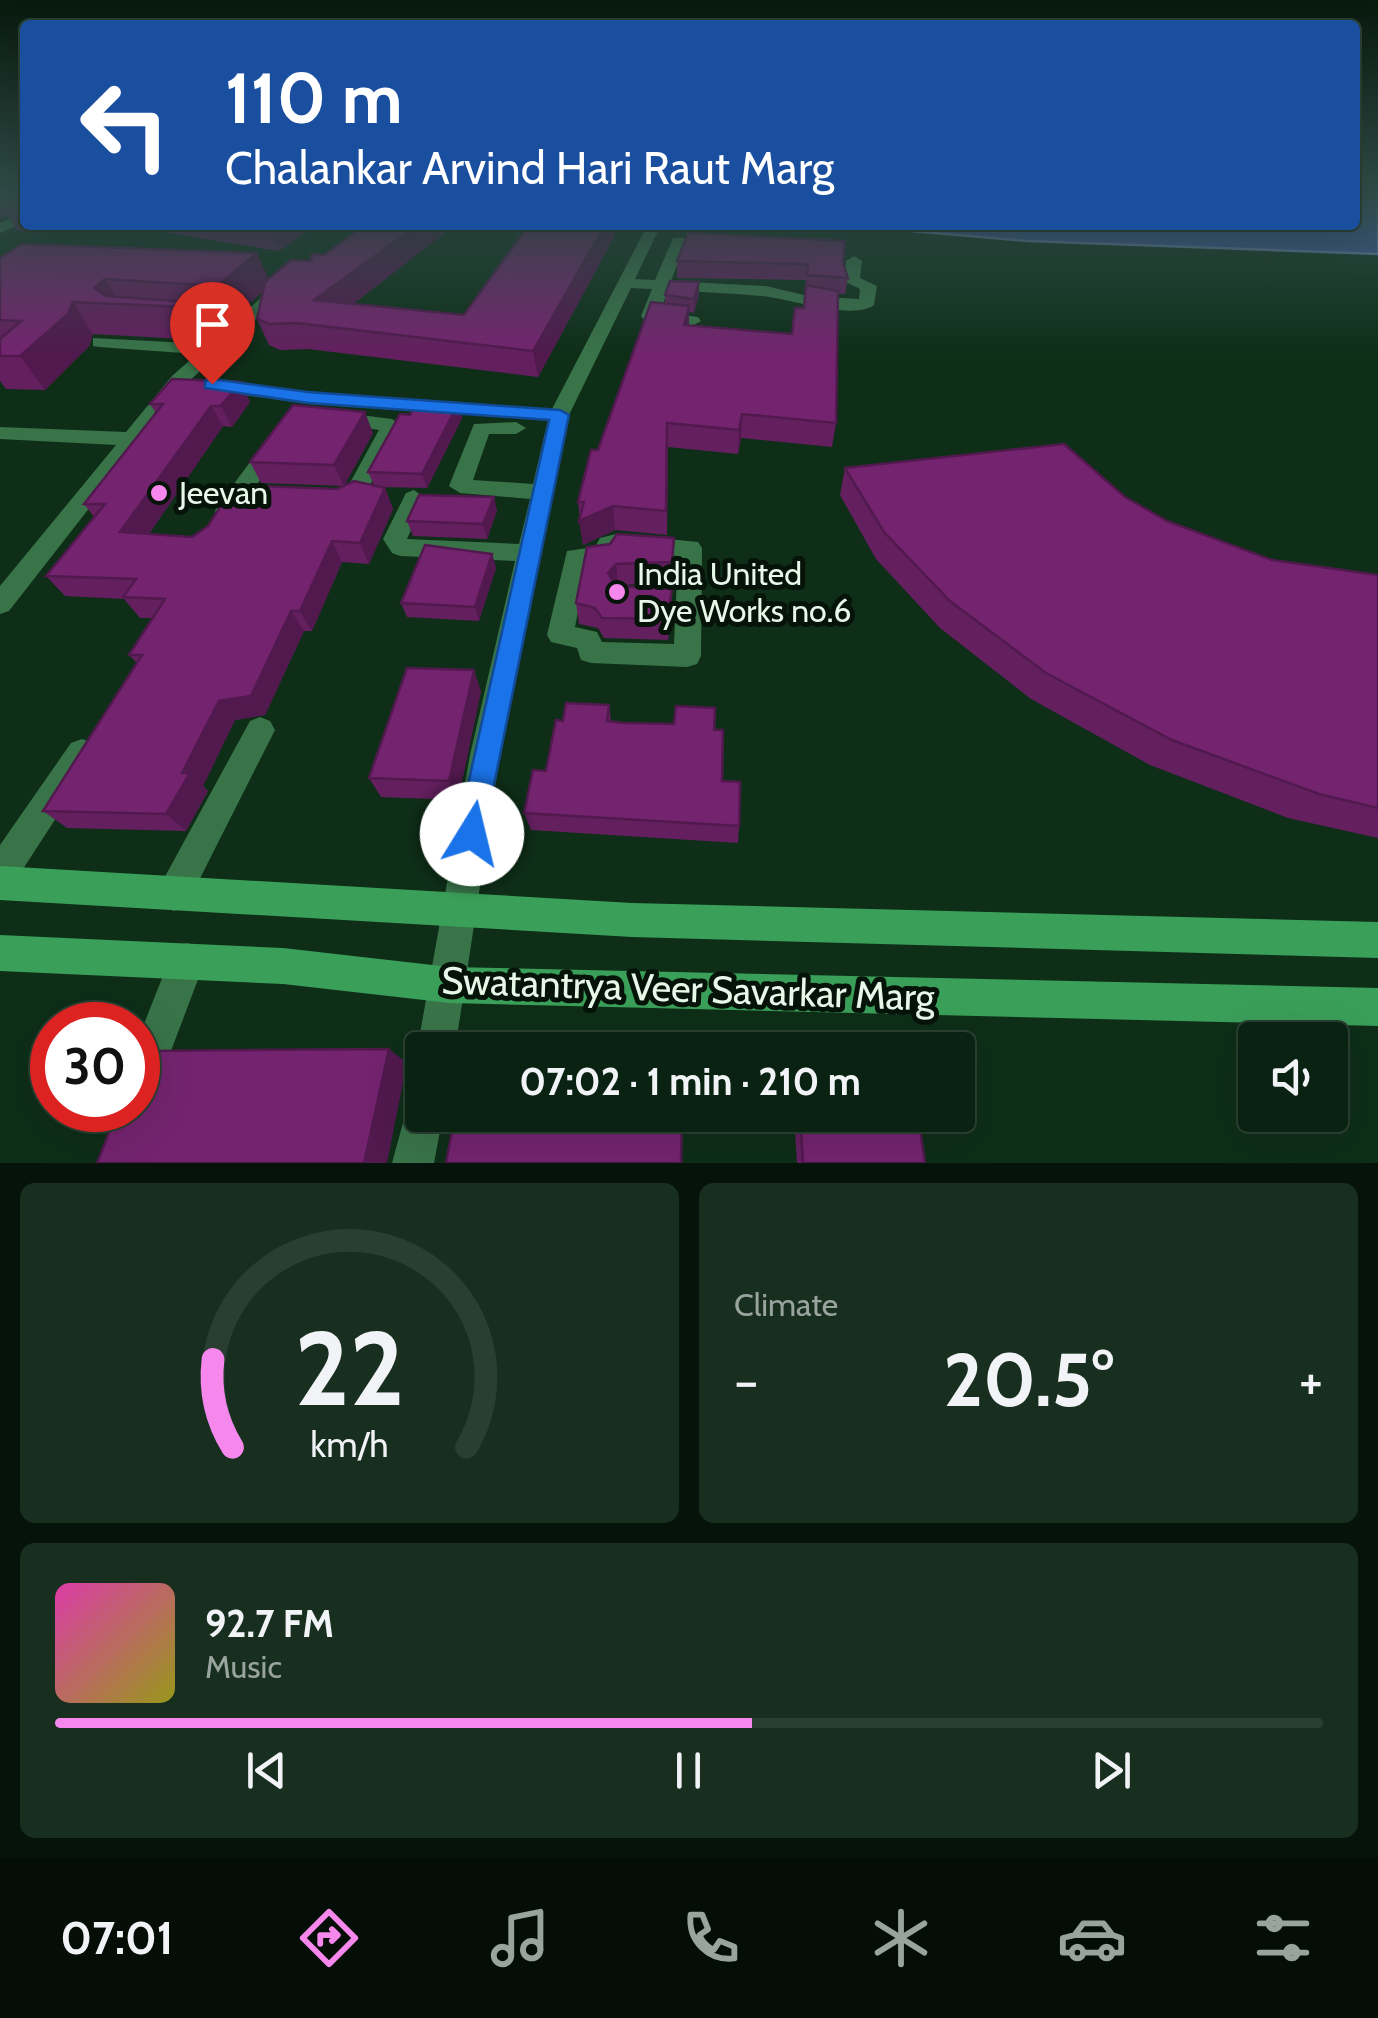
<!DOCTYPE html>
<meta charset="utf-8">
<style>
body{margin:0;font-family:Cabin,sans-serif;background:#182f20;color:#f1f3f6;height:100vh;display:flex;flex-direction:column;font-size:38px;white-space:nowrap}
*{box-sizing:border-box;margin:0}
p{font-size:32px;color:#99a49f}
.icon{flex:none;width:55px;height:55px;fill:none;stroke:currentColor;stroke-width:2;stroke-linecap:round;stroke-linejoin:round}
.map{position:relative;height:1163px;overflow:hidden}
.details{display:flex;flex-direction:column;gap:20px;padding:20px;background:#06130a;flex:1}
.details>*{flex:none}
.banner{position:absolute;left:20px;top:20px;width:1340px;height:210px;border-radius:10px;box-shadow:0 10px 40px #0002,0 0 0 2px #2a3f32;background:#1a4fa0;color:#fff;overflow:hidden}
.buttons{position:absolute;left:1238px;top:1022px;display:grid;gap:20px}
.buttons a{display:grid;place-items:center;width:110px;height:110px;border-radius:10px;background:#0a2212;box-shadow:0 10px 40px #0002,0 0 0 2px #2a3f32;font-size:50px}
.speed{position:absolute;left:30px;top:1002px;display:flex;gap:20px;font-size:50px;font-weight:700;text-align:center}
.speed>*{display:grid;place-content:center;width:130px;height:130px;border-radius:50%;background:#0a2212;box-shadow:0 10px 40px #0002,0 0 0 2px #2a3f32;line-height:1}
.speed .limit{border:15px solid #d22;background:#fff;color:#111}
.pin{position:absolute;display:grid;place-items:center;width:85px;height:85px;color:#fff;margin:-102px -42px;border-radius:50% 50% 50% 0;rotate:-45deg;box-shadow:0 0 10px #0007}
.pin .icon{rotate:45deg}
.me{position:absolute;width:110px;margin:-55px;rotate:9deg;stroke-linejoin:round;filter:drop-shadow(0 0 8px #0008)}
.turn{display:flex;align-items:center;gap:35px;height:210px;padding:0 40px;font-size:45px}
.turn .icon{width:130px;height:130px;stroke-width:2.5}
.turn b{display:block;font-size:70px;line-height:85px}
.big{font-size:75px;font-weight:700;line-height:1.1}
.details .widget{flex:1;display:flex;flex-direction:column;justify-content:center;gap:15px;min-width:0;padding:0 35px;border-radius:15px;background:#182f20}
.details .dial{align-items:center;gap:0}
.dial svg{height:260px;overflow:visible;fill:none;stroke:#2a3f32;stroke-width:7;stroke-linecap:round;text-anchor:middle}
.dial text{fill:#f1f3f6;stroke:none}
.song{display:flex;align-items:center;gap:30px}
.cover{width:120px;height:120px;border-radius:15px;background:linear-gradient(135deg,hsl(320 70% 55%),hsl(60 70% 35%))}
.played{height:10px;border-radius:5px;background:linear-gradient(90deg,#f688ed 55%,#2a3f32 55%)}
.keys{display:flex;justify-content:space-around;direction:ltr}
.heat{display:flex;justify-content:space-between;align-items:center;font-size:55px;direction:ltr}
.details .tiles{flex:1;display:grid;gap:20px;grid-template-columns:1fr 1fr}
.widget:last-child{grid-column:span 2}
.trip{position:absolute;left:405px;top:1032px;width:570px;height:100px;border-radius:10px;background:#0a2212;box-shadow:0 10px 40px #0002,0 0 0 2px #2a3f32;font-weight:700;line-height:100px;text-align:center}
.tab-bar{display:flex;height:160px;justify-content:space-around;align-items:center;background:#040e07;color:#99a49f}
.tab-bar .icon{width:70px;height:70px}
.tab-bar .on{color:#f688ed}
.tab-bar b{font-size:45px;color:#f1f3f6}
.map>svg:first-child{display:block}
</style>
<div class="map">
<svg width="1378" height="1163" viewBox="0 0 1378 1163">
<rect width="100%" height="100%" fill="#0e2e18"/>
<path fill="#445ab4" stroke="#758ac4" stroke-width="2.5" d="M1355 193H1378V254L1028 241 840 225H1355Z"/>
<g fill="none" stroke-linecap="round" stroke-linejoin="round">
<path fill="#397449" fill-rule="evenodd" d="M25 213V222L0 233V223Z
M647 226 659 229 635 279 655 280 673 238 718 237 723 239V245L684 246 671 281 766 286 808 296 859 299 860 289 844 281 846 261 854 256 862 261 860 278 877 286 874 305C853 321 788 298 761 296 730 293 699 292 668 290L660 312 698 317 701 321 692 326 644 320 641 316 652 289 631 288 569 415 500 755 455 1050H422V1064L417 1050 470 755 515 561 400 556 392 553 383 539 406 493 414 490 425 498 407 539 519 544 530 499 460 493 449 486 474 424 516 422 526 428 516 434H489L473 480 533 484 548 420 308 404 209 390 199 384 209 378 308 392 552 409Z
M276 285 290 288 186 384 9 611 0 614V586L116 445 0 439V427L126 432 172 376 197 354 99 347 93 346V338L208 344Z
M336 412 392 419 402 425 362 500 338 508 327 500 330 495 346 490 379 430 329 422 326 418Z
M273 439 284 446 234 517H218L215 511 218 505 266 441Z
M616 534 698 542 702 548 701 656 697 664 687 667 591 663 581 660 577 648 551 642 547 635 567 551 595 547 600 538ZM617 551 678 556 674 644 602 642 597 632 575 627 587 565 612 561Z
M260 717 270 721 275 730 186 906 174 911 162 906 157 894 162 882 250 721Z
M82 739 93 743 97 752 93 761 12 886 0 891V845L71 743Z
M187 943 200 948 205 961 152 1101 138 1107V1039L174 948Z
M422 1095V1115H443L434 1163H392L409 1101Z"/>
<path fill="#3a9f59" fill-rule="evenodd" d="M0 866 632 903 1378 922V958L632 937 0 900Z
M0 935 283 948 450 967 1378 988V1026L450 1003 283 984 0 971Z"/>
</g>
<path fill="#641f5f" d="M0 193H25V225H54L36 233 17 230 8 216 0 219Z
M121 225H317L279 251Z
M365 225H455L353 304 464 315 529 225H615V235L538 377 308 349 280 350 269 345 257 319 263 291 233 318 197 316 206 334 201 340 93 334 89 346 45 390 6 389 0 381V258L268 279 324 255Z
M677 261 843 264 848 278 845 294H838L836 423 832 447 741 438 738 454 668 447 667 535 615 530 583 545 578 502 665 304V295L699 282V295L694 313 689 312V325L792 334 803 308 806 280 677 278Z
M240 382 250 402 232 427 223 426 149 534 192 537 337 489 344 486 261 483 250 462 373 433 344 486 374 485 368 472 410 415 458 404 462 418 427 488 380 487 385 488 393 509 369 564 342 562 312 631H304L265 715 235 720 203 786 208 791 186 831 67 828 43 811 137 663 129 655 153 618H140L124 599 65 596 46 576 94 517 84 504 156 413 150 404Z
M845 468 1125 497 1167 521 1272 560 1378 575V838L1288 818 1150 765 1031 699 940 628 876 559 840 495Z
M494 497 497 511 487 539 413 536 407 521Z
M610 544 674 559 672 583 618 585 672 589V610L668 640 604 638 598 628 579 624 576 603Z
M492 554 496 568 479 621 407 617 401 603Z
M481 691 458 800 381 797 369 778Z
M609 705 611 722 714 730 722 781 739 826 738 843 531 830 524 813 546 771 563 721Z
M794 1115H918L925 1163H797Z"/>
<path fill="#51194e" d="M19 193H25V216L12 196Z
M0 204 8 216 0 219Z
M30 225H54L36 233Z
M268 225H317L279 251Z
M418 225H455L324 326 314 300Z
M605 225H615V235L538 377 533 351Z
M257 253 271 284 233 318 217 286Z
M105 279 120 304 94 288Z
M699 282V295L694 313V299Z
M73 302 93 334 89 346 45 390 20 356Z
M190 302 206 334 201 340 184 307Z
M689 306V329L684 325Z
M240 382 250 402 232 427 221 406Z
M458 404 462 418 427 488 422 474Z
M211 406 223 426 136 553 120 532Z
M365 412 373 433 344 486 334 465Z
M742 414 741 438 738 454 739 430Z
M385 488 393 509 369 564 360 543Z
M494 497 497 511 487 539 483 524Z
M613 506 615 530 583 545 579 521Z
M332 541 342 562 312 631 300 611Z
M492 554 496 568 479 621 475 607Z
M616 564 618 585 611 594 608 573Z
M672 589V610L668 640 667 619Z
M291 611 304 631 265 715 235 720 203 786 208 791 186 831 166 814 182 773 219 701Z
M474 670 481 691 458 800 449 781Z
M389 1049 407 1063 387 1163H364Z"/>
<path fill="#74246f" stroke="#51194e" stroke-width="2.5" d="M365 225H418L314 300 464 315 529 225H605L533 351 297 323 269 324 257 319 265 282 291 260 311 261 312 254 324 255Z
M688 233 845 241 843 264 848 278 807 275 808 264 677 261Z
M22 244 257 253 217 286 105 279 94 288 106 296 190 302 184 307 73 302 68 314 20 356H0V339L21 321 0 320V258Z
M670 281 699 282 694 299 665 295Z
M806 285 838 291 836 423 742 414 739 430 667 423 666 511 613 506 579 521 584 502H578L591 450H598L651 302 689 306 684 325 792 334 795 308H804Z
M172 379 240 382 221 406H211L120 532 192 537 208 526 234 485 337 489 354 481 385 488 360 543 332 541 300 611H291L251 696 219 701 182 773H190L166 814 43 811 142 655H129L165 599 123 597 136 579 46 576 105 504H84L163 404H150Z
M417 401 458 404 422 474 368 472 400 414 410 415Z
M293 405 365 412 334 465 250 462Z
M1064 444 1125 497 1167 521 1272 560 1378 575V808L1319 794 1172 740 1046 673 950 601 884 532 845 468Z
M419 495 494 497 483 524 407 521Z
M617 534 674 538 672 562 616 564 608 573 616 586 672 589 667 619 602 618 595 608 576 603 587 547 610 544Z
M425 545 492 554 475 607 401 603Z
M407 668 474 670 449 781 369 778Z
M566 703 609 705 607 721 622 723 674 724 676 706 715 708 714 730H723L722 781 740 782 739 826 524 813 533 770 546 771 556 720 563 721Z
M389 1049 364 1163H97L118 1110H138V1062L142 1051Z
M455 1115H682L681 1163H446Z
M800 1115H918L925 1163H803Z"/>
<linearGradient id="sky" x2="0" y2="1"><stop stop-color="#08190d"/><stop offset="0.54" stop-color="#304c48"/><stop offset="1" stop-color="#304c48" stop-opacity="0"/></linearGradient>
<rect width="1378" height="356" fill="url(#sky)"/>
<path fill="#1a73e8" stroke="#114b97" stroke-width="2.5" d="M212 379 308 392 560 410 569 415 482 844 472 848 461 844 457 834 549 420 308 403 205 388V381Z"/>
<g fill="#f688ed" stroke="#061309" stroke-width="4">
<circle cx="159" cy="493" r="10"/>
<circle cx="617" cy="592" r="10"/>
</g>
<g text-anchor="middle" stroke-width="10" stroke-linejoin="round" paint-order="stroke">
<g font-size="32" fill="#e6f9e9" stroke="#061309" text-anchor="start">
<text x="179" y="504">Jeevan</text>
<text x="637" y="585">India United<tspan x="637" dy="37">Dye Works no.6</tspan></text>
</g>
<g font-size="38" fill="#e6f9e9" stroke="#061309">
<text transform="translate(688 989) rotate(2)" y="13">Swatantrya Veer Savarkar Marg</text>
</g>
</g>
</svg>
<div class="buttons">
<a><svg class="icon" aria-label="sound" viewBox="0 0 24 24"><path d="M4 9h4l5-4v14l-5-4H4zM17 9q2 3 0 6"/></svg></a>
</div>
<div class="speed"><div class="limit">30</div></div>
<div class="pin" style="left:212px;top:384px;background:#d93025"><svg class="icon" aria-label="arrive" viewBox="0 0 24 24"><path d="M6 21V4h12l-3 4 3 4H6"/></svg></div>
<svg class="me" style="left:472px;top:834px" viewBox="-20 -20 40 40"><circle r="19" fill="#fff"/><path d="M0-13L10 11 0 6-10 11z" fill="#1a73e8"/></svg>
<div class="trip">07:02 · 1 min · 210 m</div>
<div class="banner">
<div class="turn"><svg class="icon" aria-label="left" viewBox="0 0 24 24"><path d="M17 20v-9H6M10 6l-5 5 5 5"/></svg><div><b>110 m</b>Chalankar Arvind Hari Raut Marg</div></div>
</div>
</div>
<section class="details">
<div class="tiles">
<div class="widget dial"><svg viewBox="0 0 100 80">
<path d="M14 69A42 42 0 1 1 86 69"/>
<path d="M14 69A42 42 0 0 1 8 42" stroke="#f688ed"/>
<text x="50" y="56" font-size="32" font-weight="700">22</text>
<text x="50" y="72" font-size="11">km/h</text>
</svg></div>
<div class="widget"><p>Climate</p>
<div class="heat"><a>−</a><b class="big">20.5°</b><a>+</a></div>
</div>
<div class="widget">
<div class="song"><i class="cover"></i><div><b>92.7 FM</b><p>Music</p></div></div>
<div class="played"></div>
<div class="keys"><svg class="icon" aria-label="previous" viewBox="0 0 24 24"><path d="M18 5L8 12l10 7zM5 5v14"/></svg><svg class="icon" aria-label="pause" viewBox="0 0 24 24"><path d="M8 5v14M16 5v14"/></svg><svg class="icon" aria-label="next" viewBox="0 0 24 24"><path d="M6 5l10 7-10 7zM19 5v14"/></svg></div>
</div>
</div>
</section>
<nav class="tab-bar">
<b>07:01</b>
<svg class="icon on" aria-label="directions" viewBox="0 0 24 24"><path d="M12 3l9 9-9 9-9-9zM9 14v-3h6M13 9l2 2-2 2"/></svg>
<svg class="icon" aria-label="music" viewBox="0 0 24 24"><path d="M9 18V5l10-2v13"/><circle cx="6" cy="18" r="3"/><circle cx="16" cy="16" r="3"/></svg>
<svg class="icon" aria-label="phone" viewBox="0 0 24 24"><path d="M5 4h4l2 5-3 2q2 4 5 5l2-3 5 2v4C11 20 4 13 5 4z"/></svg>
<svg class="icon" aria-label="climate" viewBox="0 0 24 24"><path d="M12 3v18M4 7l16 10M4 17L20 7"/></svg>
<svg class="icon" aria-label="car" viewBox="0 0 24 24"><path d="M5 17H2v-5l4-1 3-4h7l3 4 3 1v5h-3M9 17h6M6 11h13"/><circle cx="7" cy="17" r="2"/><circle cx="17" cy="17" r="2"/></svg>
<svg class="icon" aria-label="filters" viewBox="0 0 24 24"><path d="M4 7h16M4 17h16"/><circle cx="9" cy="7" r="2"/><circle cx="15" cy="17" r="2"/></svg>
</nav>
